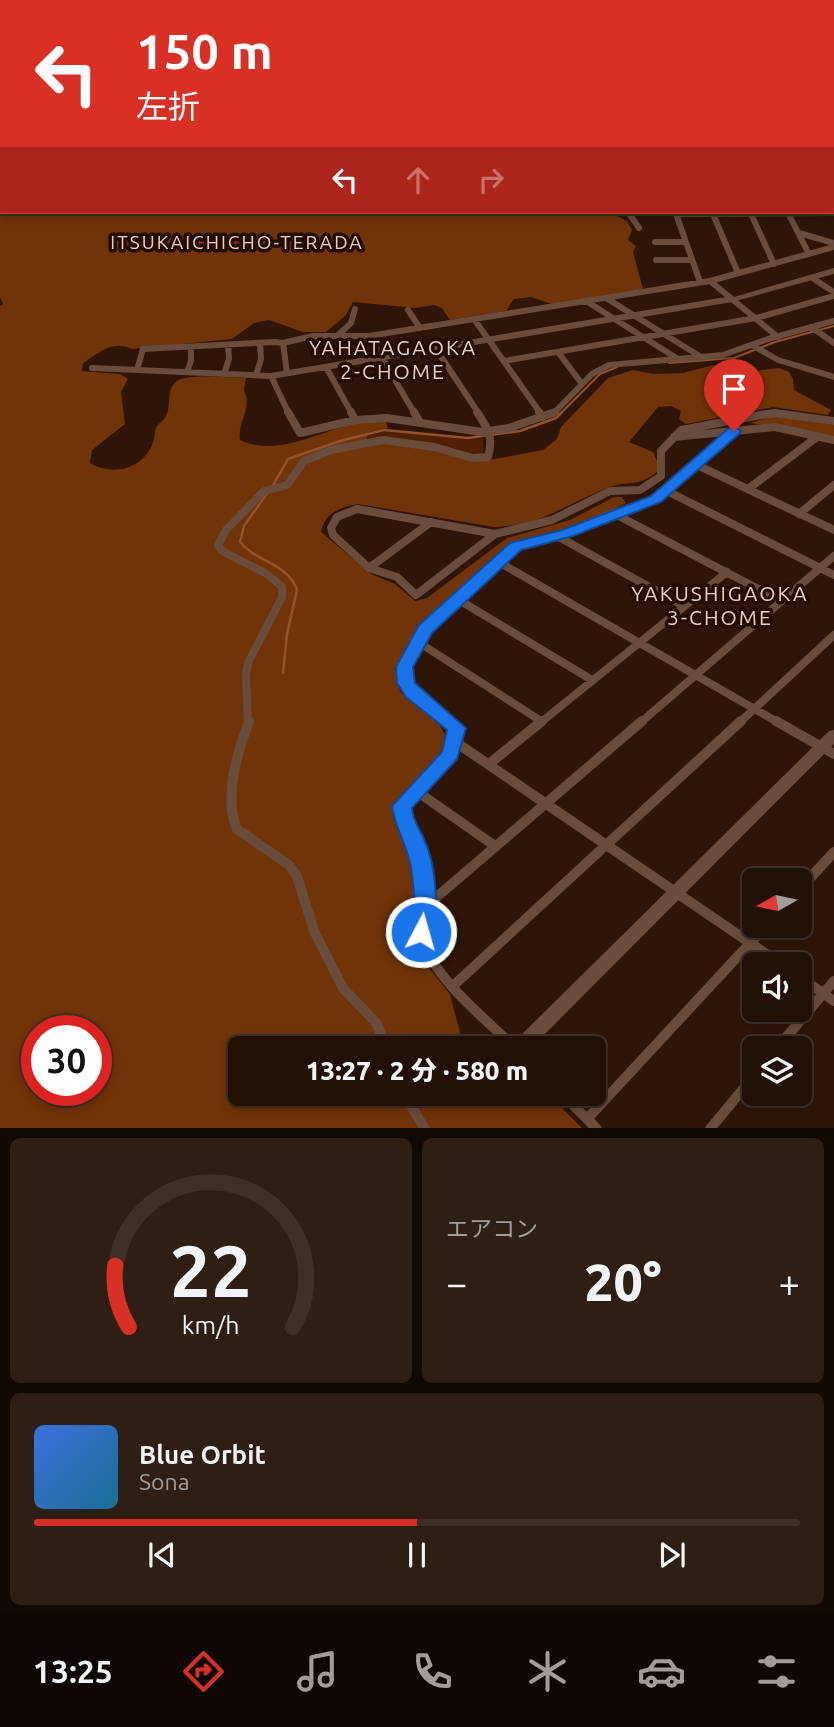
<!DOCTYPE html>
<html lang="ja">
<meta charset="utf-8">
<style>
body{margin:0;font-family:Ubuntu,"Noto Sans JP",sans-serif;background:#2e1e13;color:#f1f3f6;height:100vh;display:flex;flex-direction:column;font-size:26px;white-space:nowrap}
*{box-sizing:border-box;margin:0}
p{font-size:23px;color:#a29d9a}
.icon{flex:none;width:38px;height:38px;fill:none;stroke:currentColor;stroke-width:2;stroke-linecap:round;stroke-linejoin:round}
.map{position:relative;height:1128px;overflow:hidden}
.details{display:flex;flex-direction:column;gap:10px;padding:10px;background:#130903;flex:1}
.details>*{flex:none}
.guide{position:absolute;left:0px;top:0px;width:835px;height:214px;box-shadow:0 4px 10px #0003,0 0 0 2px #3f3027;background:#d93025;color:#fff;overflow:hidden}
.needle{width:46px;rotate:261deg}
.fabs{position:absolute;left:742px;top:868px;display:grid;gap:14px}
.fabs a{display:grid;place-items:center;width:70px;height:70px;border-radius:10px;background:#221005;box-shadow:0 4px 10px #0003,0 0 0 2px #3f3027;font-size:35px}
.speed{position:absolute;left:21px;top:1015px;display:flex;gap:14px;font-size:35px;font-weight:700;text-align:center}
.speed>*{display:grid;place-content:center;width:91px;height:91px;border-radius:50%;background:#221005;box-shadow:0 4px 10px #0003,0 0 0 2px #3f3027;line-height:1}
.speed .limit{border:10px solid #d22;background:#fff;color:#111}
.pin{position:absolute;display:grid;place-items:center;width:60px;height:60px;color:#fff;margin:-72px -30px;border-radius:50% 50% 50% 0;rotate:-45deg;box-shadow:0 0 7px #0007}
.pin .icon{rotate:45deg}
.me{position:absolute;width:77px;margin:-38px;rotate:6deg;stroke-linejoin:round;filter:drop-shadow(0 0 5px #0008)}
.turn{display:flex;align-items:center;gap:24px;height:147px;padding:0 21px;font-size:32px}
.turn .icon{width:91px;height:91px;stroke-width:2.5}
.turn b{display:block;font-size:49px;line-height:60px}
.lanes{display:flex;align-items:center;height:66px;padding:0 21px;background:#0003;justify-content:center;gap:35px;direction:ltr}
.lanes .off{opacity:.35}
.big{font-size:52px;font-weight:800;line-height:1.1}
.details .widget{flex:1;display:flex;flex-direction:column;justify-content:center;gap:10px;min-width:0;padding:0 24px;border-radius:10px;background:#2e1e13}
.details .dial{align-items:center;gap:0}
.dial svg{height:182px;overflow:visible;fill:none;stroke:#3f3027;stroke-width:7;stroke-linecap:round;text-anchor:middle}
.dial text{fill:#f1f3f6;stroke:none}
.song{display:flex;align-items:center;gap:21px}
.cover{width:84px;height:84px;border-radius:10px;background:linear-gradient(135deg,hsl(220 70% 55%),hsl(200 70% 35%))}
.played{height:7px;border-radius:4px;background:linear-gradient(90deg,#d93025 50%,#3f3027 50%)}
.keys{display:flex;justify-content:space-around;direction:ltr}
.heat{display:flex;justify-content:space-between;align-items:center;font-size:38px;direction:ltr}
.details .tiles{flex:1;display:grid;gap:10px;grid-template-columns:1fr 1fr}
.widget:last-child{grid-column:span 2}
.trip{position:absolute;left:228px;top:1036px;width:378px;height:70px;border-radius:10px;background:#221005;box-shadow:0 4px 10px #0003,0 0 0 2px #3f3027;font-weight:800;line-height:70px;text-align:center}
.tab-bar{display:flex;height:112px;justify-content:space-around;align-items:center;background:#0e0602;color:#a29d9a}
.tab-bar .icon{width:49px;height:49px}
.tab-bar .active{color:#d93025}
.tab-bar b{font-size:32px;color:#f1f3f6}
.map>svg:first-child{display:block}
</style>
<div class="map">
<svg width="834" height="1129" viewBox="0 0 834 1129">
<rect width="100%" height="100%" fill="#2e1507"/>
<path fill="#4f2001" d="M391 431 483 439V456L367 441 369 435Z"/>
<path fill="#713308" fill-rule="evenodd" d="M0 157 2 212H609L627 221 632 230 628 240 636 246 633 252 643 289 552 304 531 297 514 299 506 311 450 320 442 308 434 305 415 308 353 302 346 315 326 332H303L269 320 254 323 232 339 132 349C111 340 101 352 83 363L82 371 120 374 128 379 121 392 125 424 92 450 90 463C110 475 138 471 150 449 154 443 154 435 156 428 158 423 164 421 166 416 172 405 165 390 177 381 189 373 231 378 246 378L244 390C253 409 237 422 240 440 278 458 319 431 357 423 366 421 376 421 385 420L388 428 369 432 366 442 400 443 484 461 543 450 557 439 561 427 608 378 633 370 653 374 683 373 714 365 748 375 761 370 779 368 789 372 793 379 794 390 831 410 828 415 773 407 686 424 679 419 681 411 671 406 658 407 629 442 653 452 658 463 657 472C635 489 629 479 607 488 566 504 541 526 494 527L358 504C341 507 325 512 321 532L371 574 395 584 415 601 427 598 507 538 570 520 614 497H622L626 503 581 524 511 545 430 617 414 635 398 665 397 682 401 693 435 718 445 734 442 752 396 801V819L412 861 418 893 416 935 425 963 450 994 464 1048H240V1094H501L516 1104 552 1098 582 1128H0V306L3 304 0 297ZM37 1031H96V1090H37Z
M775 416 834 425V437L750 423Z"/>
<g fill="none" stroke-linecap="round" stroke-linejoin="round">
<path stroke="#93522c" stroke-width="2" d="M669 363 734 358 775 342 834 326
M560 414 600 374 617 367"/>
<path stroke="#93522c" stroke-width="2.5" d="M272 487 288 459 340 441 384 430 468 438 520 431 556 418 562 412
M268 492 244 526 240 542C256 562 288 563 297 590L287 634 283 673"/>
<path stroke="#6a4c3c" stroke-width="4.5" d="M166 0 171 1
M199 0 201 2
M446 0 456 2
M535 0 547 2
M724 0 726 2
M83 2 86 0
M240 2 242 0
M362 2 364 0
M521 2 523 0"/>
<path stroke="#6a4c3c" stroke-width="6" d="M628 212 639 228
M788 213 809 254
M713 214 738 273
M751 214 774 264
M799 233 834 243
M655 242H685
M656 260H692
M812 278 834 292
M710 281 778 337
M700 282 676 214 834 213
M606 298 701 357
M586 301 678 359
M408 310 420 328
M474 319 541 414
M811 327 834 343
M338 335 351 323 355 309
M369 336 415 414
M283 343 313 336H369L710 281 834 247
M752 345 778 360 834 377
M436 349 479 414
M558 352 582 384
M504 361 756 318 834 296
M326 367 352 414
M92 368 271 376 732 299
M137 370 143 349 275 342 283 343 287 373
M187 372 191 361V347
M224 374 229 359 228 345
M256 375 261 359 260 343
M271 376 289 414
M553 414 592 374 609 365 723 355 768 339 834 321
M770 414H781"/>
<path stroke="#6a4c3c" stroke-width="8" d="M288 412 300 433 355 420 387 418 482 432 509 428 555 412
M351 412 355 420
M414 412 419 421
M539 412 543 417
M674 437 734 431
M695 464 834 530
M748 489 817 437
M665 490 834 575
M357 509 495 534 416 595 397 577 369 568 333 535 331 528 337 517Z
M613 513 781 601
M799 514 834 485
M495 534 552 520 610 491 640 490 661 476V451L681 430 761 415 775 413 834 421
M557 536 684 606
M497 561 779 723
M369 568 431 522
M459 600 592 680
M418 642 541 721
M248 723 246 674 249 661 282 597V587L267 574 222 551 218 545 226 530 264 491 287 485 304 461 331 450 383 440 434 447 473 458 488 457C494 437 488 429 477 412
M450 723 408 689 404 667 425 629 515 547 567 533 613 513 656 499 734 431 775 427 834 440
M540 723 727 572
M640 723 834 556
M739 723 834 635"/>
<path stroke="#6a4c3c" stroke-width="10" d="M249 721C238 751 223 797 237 829L289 865 297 876 314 931 343 988 377 1024 386 1048
M448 721 457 728 451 755 402 806C402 827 418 842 421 862 423 876 426 891 425 905 424 914 420 923 421 932 426 972 487 1021 516 1048
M776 721 834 754
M454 741 781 964
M489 764 542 721
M415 790 495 846
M800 889 834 852
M425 907 642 721
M800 977 834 1001
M454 985 741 721
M777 1048 834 981
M404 1094 425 1129
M562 1094 597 1129
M587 1119 766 926
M710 1129 754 1076"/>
<path fill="#6a4c3c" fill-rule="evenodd" d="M313 0H319L311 2Z
M749 0H774L771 2H744Z
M833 30H834V34H833Z
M0 136H2V141H0Z
M834 268V274L732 302 727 299Z
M834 730V744L531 1048H511L514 1042 829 731Z"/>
<path fill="#ae5f2e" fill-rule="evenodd" d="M0 139H2V143H0Z
M833 178H834V182H833Z"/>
</g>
<path fill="#1a73e8" stroke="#114b97" stroke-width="2" d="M734 427 741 431 739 434 661 502 573 536 521 550 432 633 413 667 415 683 466 728 457 759 412 808C413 821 419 828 424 839 436 865 441 913 428 939L421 941 413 939C408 928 414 918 414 907 415 896 413 884 412 874 409 846 395 830 392 806L442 752 447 730 406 697 397 683 396 667 419 625 510 543 562 530 651 496 729 428Z"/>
<g text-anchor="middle" stroke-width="7" stroke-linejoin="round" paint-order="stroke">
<g font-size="19" letter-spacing="2" fill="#e2d0c7" stroke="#240c01">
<text x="237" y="249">ITSUKAICHICHO-TERADA</text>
</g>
<g font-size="21" letter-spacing="2" fill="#e2d0c7" stroke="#240c01">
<text x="393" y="355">YAHATAGAOKA<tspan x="393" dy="24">2-CHOME</tspan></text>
<text x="720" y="601">YAKUSHIGAOKA<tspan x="720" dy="24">3-CHOME</tspan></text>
</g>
</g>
</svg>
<div class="fabs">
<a><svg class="needle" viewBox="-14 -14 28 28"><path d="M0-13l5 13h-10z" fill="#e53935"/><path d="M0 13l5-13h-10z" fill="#a29d9a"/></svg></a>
<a><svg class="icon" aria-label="sound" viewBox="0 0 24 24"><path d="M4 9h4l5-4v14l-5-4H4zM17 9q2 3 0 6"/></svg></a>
<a><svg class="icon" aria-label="layers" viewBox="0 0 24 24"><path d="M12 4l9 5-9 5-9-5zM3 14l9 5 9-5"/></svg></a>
</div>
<div class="speed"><div class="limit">30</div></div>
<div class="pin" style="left:734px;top:431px;background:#d93025"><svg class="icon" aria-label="arrive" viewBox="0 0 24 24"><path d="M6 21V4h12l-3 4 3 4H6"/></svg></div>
<svg class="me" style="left:421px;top:932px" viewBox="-20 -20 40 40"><circle r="17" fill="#1a73e8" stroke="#fff" stroke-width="3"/><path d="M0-11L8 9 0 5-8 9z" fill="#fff"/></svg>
<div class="trip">13:27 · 2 分 · 580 m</div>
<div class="guide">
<div class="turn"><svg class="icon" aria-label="left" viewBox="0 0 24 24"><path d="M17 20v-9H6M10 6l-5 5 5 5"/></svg><div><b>150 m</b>左折</div></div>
<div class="lanes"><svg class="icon" aria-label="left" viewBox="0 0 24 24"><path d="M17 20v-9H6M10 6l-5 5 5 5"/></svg><svg class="icon off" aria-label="ahead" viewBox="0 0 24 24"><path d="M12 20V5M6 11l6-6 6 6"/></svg><svg class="icon off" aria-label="right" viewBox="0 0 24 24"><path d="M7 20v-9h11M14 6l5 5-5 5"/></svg></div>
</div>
</div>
<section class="details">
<div class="tiles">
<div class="widget dial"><svg viewBox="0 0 100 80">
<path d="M14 69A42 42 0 1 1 86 69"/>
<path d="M14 69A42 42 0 0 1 8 42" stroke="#d93025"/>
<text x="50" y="56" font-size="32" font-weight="700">22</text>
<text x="50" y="72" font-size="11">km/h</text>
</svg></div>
<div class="widget"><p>エアコン</p>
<div class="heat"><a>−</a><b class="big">20°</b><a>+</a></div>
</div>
<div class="widget">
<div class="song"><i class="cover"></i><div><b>Blue Orbit</b><p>Sona</p></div></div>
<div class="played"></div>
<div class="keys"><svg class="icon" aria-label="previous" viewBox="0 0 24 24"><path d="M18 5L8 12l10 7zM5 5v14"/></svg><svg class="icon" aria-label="pause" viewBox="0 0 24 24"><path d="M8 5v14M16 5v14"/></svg><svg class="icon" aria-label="next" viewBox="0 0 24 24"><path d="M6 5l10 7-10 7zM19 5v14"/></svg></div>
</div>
</div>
</section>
<nav class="tab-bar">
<b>13:25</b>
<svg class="icon active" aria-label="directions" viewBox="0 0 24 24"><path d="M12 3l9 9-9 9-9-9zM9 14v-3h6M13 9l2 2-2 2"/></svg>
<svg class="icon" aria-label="music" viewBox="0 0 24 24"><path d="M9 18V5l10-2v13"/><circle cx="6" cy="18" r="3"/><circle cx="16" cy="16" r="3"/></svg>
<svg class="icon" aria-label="phone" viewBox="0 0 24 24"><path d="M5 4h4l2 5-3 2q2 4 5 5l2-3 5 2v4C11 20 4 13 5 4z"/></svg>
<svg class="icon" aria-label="climate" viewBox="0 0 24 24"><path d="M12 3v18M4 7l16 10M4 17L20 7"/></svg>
<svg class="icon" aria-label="car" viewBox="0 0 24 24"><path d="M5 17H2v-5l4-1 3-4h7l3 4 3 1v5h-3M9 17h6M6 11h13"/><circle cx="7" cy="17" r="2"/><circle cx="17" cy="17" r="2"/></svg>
<svg class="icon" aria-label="filters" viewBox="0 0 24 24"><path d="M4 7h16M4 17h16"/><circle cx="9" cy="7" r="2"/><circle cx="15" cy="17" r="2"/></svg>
</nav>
